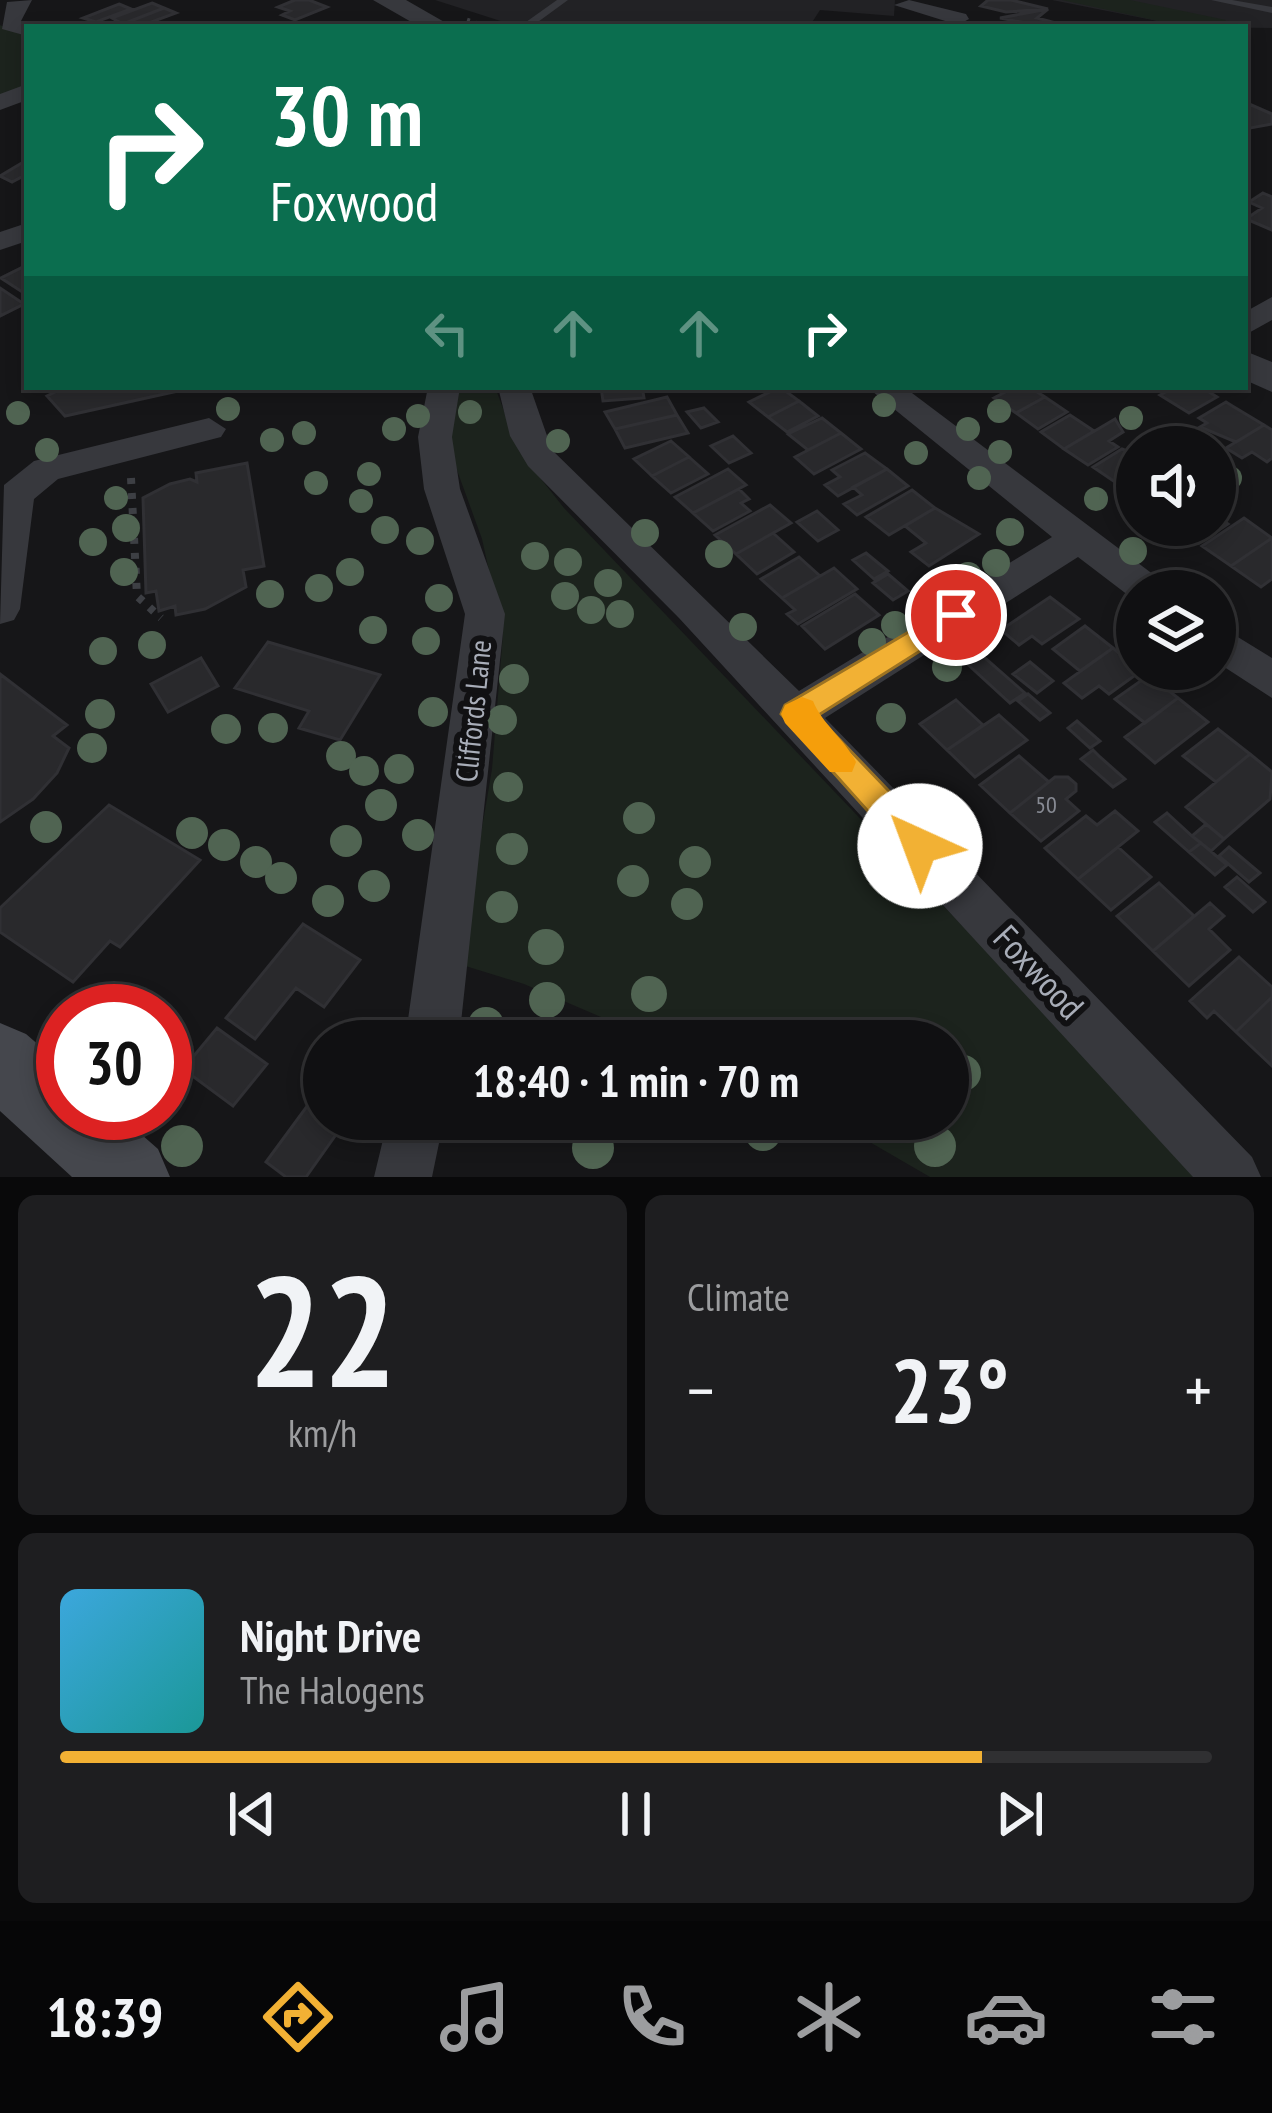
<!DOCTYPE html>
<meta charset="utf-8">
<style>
body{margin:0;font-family:"PT Sans Narrow",sans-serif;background:#1e1e20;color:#f1f3f6;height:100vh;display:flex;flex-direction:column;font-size:45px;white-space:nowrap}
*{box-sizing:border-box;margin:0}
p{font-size:39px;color:#9c9d9f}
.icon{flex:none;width:66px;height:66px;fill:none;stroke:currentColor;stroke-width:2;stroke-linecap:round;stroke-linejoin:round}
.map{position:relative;height:1177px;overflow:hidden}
.details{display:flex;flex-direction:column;gap:18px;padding:18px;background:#09090a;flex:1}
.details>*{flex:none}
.hud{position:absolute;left:24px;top:24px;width:1224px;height:366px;border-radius:0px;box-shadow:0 6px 18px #0003,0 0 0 3px #303032;background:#0b6e4f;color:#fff;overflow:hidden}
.tools{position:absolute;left:1116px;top:426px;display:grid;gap:24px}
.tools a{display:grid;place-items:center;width:120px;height:120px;border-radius:50%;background:#101012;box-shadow:0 6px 18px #0003,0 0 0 3px #303032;font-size:60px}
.speed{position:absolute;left:36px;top:984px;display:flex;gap:24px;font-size:60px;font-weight:700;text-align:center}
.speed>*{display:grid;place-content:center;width:156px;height:156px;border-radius:50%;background:#101012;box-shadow:0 6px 18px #0003,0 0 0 3px #303032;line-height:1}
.speed .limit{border:18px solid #d22;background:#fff;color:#111}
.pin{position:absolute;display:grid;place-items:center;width:102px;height:102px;color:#fff;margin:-51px;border:6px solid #fff;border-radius:50%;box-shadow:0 3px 12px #0007}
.me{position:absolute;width:132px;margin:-66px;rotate:317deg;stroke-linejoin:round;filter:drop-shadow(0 0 9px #0008)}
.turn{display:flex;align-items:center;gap:42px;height:252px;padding:0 48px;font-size:54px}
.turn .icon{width:156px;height:156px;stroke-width:2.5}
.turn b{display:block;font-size:84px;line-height:102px}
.lanes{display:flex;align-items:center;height:114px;padding:0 48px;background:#0003;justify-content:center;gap:60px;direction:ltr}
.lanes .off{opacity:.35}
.big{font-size:90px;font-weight:600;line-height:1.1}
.details .card{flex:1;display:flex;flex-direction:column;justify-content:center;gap:18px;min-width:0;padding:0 42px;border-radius:18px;background:#1e1e20}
.details .dial{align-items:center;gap:0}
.dial b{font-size:156px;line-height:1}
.song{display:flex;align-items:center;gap:36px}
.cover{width:144px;height:144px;border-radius:18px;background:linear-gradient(135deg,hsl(200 70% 55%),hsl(180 70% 35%))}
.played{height:12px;border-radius:6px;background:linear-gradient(90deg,#f2b134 80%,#303032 80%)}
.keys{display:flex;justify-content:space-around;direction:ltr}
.heat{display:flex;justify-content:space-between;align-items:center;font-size:66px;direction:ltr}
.details .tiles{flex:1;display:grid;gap:18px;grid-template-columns:1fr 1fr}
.card:last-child{grid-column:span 2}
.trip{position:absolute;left:303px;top:1020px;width:666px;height:120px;border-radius:60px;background:#101012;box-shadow:0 6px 18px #0003,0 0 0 3px #303032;font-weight:600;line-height:120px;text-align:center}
.menu{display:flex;height:192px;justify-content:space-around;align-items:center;background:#060607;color:#9c9d9f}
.menu .icon{width:84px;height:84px}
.menu .active{color:#f2b134}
.menu b{font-size:54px;color:#f1f3f6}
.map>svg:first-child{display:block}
</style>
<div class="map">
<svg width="1272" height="1177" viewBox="0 0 1272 1177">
<rect width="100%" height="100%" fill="#161618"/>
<path fill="#222225" d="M435 0H895L894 16 820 10 809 27H519Z
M1052 0H1272V28L1188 27Z"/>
<path fill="#1c231d" d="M1062 0H1130L1226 20 1220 27H1186Z
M0 25 27 37V86L0 97Z
M458 387H495L519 451 564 508 1202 1177H930L830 1119H948V1041H657L524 984 459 964 492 769 503 634 482 539 449 448Z"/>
<path fill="#29292c" stroke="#303034" stroke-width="3" d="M295 0H309L327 7 295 20 282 15 290 11 278 7Z
M988 0H1011L1048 9 1006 12 981 6Z
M152 3 164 8 123 24 112 18Z
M119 4 131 9 96 22 83 18Z
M164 8 176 13 138 27 123 24Z
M1048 9 1037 18 1052 22 1046 27 1000 18Z
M1249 104 1272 114V124L1245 129Z
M27 160V174L12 182 0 176Z
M1263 193 1272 197V230L1246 219 1262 208 1249 202Z
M25 266 27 267V295L1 278Z
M0 288 24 304 0 316Z
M53 387H187V389L65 416 47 396 55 392Z
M601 387H642L644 398 603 401Z
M780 387 799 401 768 417 749 402Z
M1015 387H1029L1045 397 1016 413 994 398Z
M1175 387H1201L1217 397 1189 413 1160 395Z
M667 397 677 415 615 429 605 412Z
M1045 397 1067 412 1038 429 1016 413Z
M799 401 818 416 787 432 768 417Z
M1226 402 1234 407 1264 425 1236 442 1200 427 1207 423 1199 418Z
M704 408 718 422 701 428 687 412Z
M677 415 688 433 625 448 615 429Z
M1070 415 1094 431 1064 449 1041 432Z
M822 418 841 433 808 450 788 434Z
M1115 419 1123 432 1109 441 1118 447 1088 465 1064 449Z
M1264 425 1272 430V458L1267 462 1252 452 1242 458 1226 448Z
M841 433 861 449 814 474 795 457Z
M733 436 751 453 729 463 711 446Z
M671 441 689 457 652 476 634 459Z
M1122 449 1137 455V473L1118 484 1093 467Z
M865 453 887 469 838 496 825 485 840 477 832 470Z
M689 457 708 474 671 493 652 476Z
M247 463 264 566 243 570 246 587 205 609 176 615 175 606 159 611 156 591 146 593 143 498 170 484 190 479 197 482 196 473Z
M728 469 746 485 693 513 675 497Z
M887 469 908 486 857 515 844 504 862 495 853 487Z
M739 489 749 499 741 503 750 511 713 531 693 513Z
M912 490 935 508 889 535 866 517Z
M770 505 791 523 736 554 715 535Z
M935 508 979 534 929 566 911 552 926 543 905 526Z
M817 511 838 530 818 541 797 522Z
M1215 515 1228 524 1199 543 1174 525H1215Z
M1244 518 1272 538 1231 566 1202 546Z
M773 533 794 552 757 574 736 554Z
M1272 538V579L1261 587 1231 566Z
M866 553 888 571 874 579 853 560Z
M799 557 820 576 782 598 761 579Z
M834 568 857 589 798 624 787 614 795 610 782 598Z
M888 574 908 591 893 600 873 583Z
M855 594 879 615 825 649 802 626Z
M1050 597 1079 619 1042 644 1032 636 1019 645 1001 630Z
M1085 626 1113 648 1080 671 1053 649Z
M268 642 380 675 340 740 299 728 309 711 235 688Z
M1113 648 1141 671 1109 694 1099 686 1082 698 1064 683Z
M977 651 1025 693 1010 703 963 660Z
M201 658 218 686 168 712 151 684Z
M1030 662 1053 681 1037 693 1013 674Z
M0 674 67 725 53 736 69 748 57 773 33 799 0 822Z
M1149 675 1178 698 1145 723 1115 699Z
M1028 694 1050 713 1040 720 1018 701Z
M1178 698 1208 722 1155 763 1125 737Z
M956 700 983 725 947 750 920 724Z
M999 715 1027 740 975 777 947 750Z
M1077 721 1100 741 1090 748 1068 728Z
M1218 729 1250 754 1216 782 1183 756Z
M1093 750 1100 757 1125 779 1113 787 1081 759Z
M1250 754 1272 772 1270 799 1224 839 1186 807Z
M1019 756 1049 782 1010 813 980 785Z
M1055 777H1068L1076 784V791L1066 799 1079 811 1041 841 1010 813Z
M109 805 200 860 120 947 110 941 73 982 0 932V908Z
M1115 811 1138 831 1078 879 1045 848 1086 816 1097 825Z
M1167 813 1192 836 1201 843 1189 852 1155 822Z
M1206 824 1224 839 1211 851 1192 836Z
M1201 843 1227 865 1215 875 1189 852Z
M1118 847 1151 877 1111 910 1078 879Z
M1229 847 1260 873 1249 882 1219 856Z
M1237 877 1265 902 1253 912 1225 887Z
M1159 883 1194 916 1153 951 1117 916Z
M1210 903 1224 916 1209 929 1230 950 1189 986 1153 951Z
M303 924 360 960 324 1007 296 988 255 1039 226 1018Z
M1239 957 1272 987V997L1236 1032 1214 1011 1207 1018 1190 1001Z
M1272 997V1066L1236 1032Z
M217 1028 267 1064 233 1106 183 1069Z
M316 1094 324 1099V1119H347L306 1177H286L266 1162Z"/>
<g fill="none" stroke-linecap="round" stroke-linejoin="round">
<path stroke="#3d3f44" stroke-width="4.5" stroke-dasharray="3 6" stroke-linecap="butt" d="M467 20 488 27"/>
<path stroke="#3d3f44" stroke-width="8" stroke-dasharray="6 9" stroke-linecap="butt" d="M131 478 137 596 161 618"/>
<path fill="#37383d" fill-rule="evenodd" d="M557 0H568L531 27H519Z
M1211 0H1232L1272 7V13Z"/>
<path fill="#37383d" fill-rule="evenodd" d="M32 0 21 21 36 27H27V36L2 29 7 2Z
M909 0 966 14 969 19 958 25 894 5Z
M27 84V100L0 110V94Z
M27 223V241L0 250V232Z
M1272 297V320L1245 335V312Z
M428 387H460L452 437 460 489 505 614 459 1041H405L465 614 424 489 418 437Z
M498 387H530L552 450 799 691 1052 537 867 387H904L1162 581 1168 591H1137V602L1078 557 825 718 1252 1157 1261 1177H1193L679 618 528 466 510 436Z
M209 418 226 429 221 437 58 479 34 499 20 609 14 620 0 624 4 485 34 461Z
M1215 623 1272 658V698L1215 661Z
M388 1119H444L432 1177H374Z"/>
<path fill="#37383d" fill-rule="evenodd" d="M373 0H406L453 27H420Z
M1245 351 1272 362V392L1245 380Z"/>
<path fill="#45474d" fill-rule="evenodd" d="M0 1023 26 1034 63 1066V1113H117L158 1149 170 1177H72L0 1111Z"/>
</g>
<g fill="#506452">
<circle cx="884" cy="405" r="12"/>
<circle cx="228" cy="409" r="12"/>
<circle cx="999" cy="411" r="12"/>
<circle cx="470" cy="412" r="12"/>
<circle cx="18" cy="413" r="12"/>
<circle cx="418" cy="416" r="12"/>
<circle cx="1131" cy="418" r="12"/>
<circle cx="394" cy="429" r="12"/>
<circle cx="968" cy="429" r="12"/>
<circle cx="304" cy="433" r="12"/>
<circle cx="272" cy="440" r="12"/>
<circle cx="558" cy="441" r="12"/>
<circle cx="47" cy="450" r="12"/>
<circle cx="1000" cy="452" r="12"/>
<circle cx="916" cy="453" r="12"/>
<circle cx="369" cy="474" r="12"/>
<circle cx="979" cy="478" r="12"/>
<circle cx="1230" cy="478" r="12"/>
<circle cx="316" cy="483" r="12"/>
<circle cx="116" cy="498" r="12"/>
<circle cx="1096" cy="499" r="12"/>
<circle cx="361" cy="501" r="12"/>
<circle cx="126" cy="528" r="14"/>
<circle cx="385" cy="530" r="14"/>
<circle cx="1010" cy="532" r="14"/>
<circle cx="645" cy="533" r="14"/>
<circle cx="420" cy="541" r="14"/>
<circle cx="93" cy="542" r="14"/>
<circle cx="1133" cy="551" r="14"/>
<circle cx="719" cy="554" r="14"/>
<circle cx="535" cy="556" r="14"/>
<circle cx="568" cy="562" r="14"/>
<circle cx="996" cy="563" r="14"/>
<circle cx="124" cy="572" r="14"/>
<circle cx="350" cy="572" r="14"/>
<circle cx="968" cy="576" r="14"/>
<circle cx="608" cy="583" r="14"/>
<circle cx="319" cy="588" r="14"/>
<circle cx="270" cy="594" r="14"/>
<circle cx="565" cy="596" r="14"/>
<circle cx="439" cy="598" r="14"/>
<circle cx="930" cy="600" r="14"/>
<circle cx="591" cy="610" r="14"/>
<circle cx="620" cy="614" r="14"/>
<circle cx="895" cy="625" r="14"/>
<circle cx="743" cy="627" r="14"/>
<circle cx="977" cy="628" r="14"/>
<circle cx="373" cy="630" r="14"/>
<circle cx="426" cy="641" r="14"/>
<circle cx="872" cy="642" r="14"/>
<circle cx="152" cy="645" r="14"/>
<circle cx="103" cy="651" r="14"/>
<circle cx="947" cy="667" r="15"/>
<circle cx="514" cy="679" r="15"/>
<circle cx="433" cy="712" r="15"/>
<circle cx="100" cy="714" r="15"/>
<circle cx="891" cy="718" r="15"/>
<circle cx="502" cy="720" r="15"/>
<circle cx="273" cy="728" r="15"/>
<circle cx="226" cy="729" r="15"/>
<circle cx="92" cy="748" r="15"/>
<circle cx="341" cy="756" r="15"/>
<circle cx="399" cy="769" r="15"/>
<circle cx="364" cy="771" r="15"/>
<circle cx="508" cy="787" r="15"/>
<circle cx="381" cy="805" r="16"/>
<circle cx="639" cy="818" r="16"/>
<circle cx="46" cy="827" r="16"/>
<circle cx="192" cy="833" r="16"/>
<circle cx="418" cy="835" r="16"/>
<circle cx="346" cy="841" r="16"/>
<circle cx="224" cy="845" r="16"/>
<circle cx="512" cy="849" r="16"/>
<circle cx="256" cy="862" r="16"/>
<circle cx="695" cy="862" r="16"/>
<circle cx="281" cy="878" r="16"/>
<circle cx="633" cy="881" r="16"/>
<circle cx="374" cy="886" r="16"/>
<circle cx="328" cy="901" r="16"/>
<circle cx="687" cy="904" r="16"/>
<circle cx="502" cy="907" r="16"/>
<circle cx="546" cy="947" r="18"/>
<circle cx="649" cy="994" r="18"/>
<circle cx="547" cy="1000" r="18"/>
<circle cx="486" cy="1025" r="18"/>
<circle cx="963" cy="1073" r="18"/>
<circle cx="763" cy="1133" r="18"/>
<circle cx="182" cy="1146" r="21"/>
<circle cx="935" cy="1146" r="21"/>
<circle cx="593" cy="1148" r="21"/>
</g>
<path fill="#f2b134" stroke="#9d7322" stroke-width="3" d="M956 604 970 615 966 622 817 716 932 836 937 846 932 857 920 861 909 857 781 714 785 705Z"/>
<path fill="#f59e0b" d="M802 697 813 701C822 724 844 738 856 762L852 772H830L785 723 781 714 785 705Z"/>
<g text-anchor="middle" stroke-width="12" stroke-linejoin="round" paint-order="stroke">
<g font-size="24" fill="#888b94">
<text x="1046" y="813">50</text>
</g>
<g font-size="30" fill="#a8adb8" stroke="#111113">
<text transform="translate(474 711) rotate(-84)" y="10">Cliffords Lane</text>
</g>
<g font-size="36" fill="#a8adb8" stroke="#111113">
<text transform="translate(1039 972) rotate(47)" y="13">Foxwood</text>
</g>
</g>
</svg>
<div class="tools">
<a><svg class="icon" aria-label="sound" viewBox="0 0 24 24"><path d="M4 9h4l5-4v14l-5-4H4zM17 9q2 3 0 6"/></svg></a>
<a><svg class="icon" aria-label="layers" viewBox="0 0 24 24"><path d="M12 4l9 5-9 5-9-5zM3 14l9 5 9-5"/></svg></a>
</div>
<div class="speed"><div class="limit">30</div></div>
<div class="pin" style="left:956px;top:615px;background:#d93025"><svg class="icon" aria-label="arrive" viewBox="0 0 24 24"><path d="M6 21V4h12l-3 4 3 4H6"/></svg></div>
<svg class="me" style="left:920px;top:846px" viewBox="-20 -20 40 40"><circle r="19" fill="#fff"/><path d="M0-13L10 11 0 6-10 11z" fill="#f2b134"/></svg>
<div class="trip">18:40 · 1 min · 70 m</div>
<div class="hud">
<div class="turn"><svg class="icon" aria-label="right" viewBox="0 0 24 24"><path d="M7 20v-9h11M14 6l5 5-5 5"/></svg><div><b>30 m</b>Foxwood</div></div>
<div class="lanes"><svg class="icon off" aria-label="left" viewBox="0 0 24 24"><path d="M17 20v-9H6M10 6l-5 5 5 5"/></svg><svg class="icon off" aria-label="ahead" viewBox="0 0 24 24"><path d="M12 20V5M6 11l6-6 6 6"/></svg><svg class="icon off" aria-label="ahead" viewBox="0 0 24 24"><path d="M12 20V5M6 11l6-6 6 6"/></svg><svg class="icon" aria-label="right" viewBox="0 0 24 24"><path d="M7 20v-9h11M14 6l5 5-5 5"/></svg></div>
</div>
</div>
<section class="details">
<div class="tiles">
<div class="card dial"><b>22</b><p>km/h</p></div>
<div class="card"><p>Climate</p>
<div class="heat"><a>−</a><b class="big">23°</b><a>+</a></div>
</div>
<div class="card">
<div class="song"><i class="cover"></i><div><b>Night Drive</b><p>The Halogens</p></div></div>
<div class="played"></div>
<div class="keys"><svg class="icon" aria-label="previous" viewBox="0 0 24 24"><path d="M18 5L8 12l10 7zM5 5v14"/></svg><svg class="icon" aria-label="pause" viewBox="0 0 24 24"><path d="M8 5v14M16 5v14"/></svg><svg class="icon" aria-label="next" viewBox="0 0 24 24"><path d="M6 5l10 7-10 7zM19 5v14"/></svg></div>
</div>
</div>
</section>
<nav class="menu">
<b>18:39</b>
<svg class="icon active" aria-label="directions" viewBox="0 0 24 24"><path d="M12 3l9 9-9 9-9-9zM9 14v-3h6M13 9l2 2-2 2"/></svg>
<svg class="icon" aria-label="music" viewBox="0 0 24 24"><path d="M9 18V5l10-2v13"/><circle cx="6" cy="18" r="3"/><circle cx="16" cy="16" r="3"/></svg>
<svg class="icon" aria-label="phone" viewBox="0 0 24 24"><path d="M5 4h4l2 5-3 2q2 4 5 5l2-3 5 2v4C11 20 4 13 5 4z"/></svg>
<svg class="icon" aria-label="climate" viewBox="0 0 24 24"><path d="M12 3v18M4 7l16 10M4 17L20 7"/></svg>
<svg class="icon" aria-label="car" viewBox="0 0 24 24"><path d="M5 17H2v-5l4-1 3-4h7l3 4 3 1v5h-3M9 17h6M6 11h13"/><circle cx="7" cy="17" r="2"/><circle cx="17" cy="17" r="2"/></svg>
<svg class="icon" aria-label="filters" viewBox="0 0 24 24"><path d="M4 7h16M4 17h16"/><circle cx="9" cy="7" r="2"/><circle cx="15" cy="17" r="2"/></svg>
</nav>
